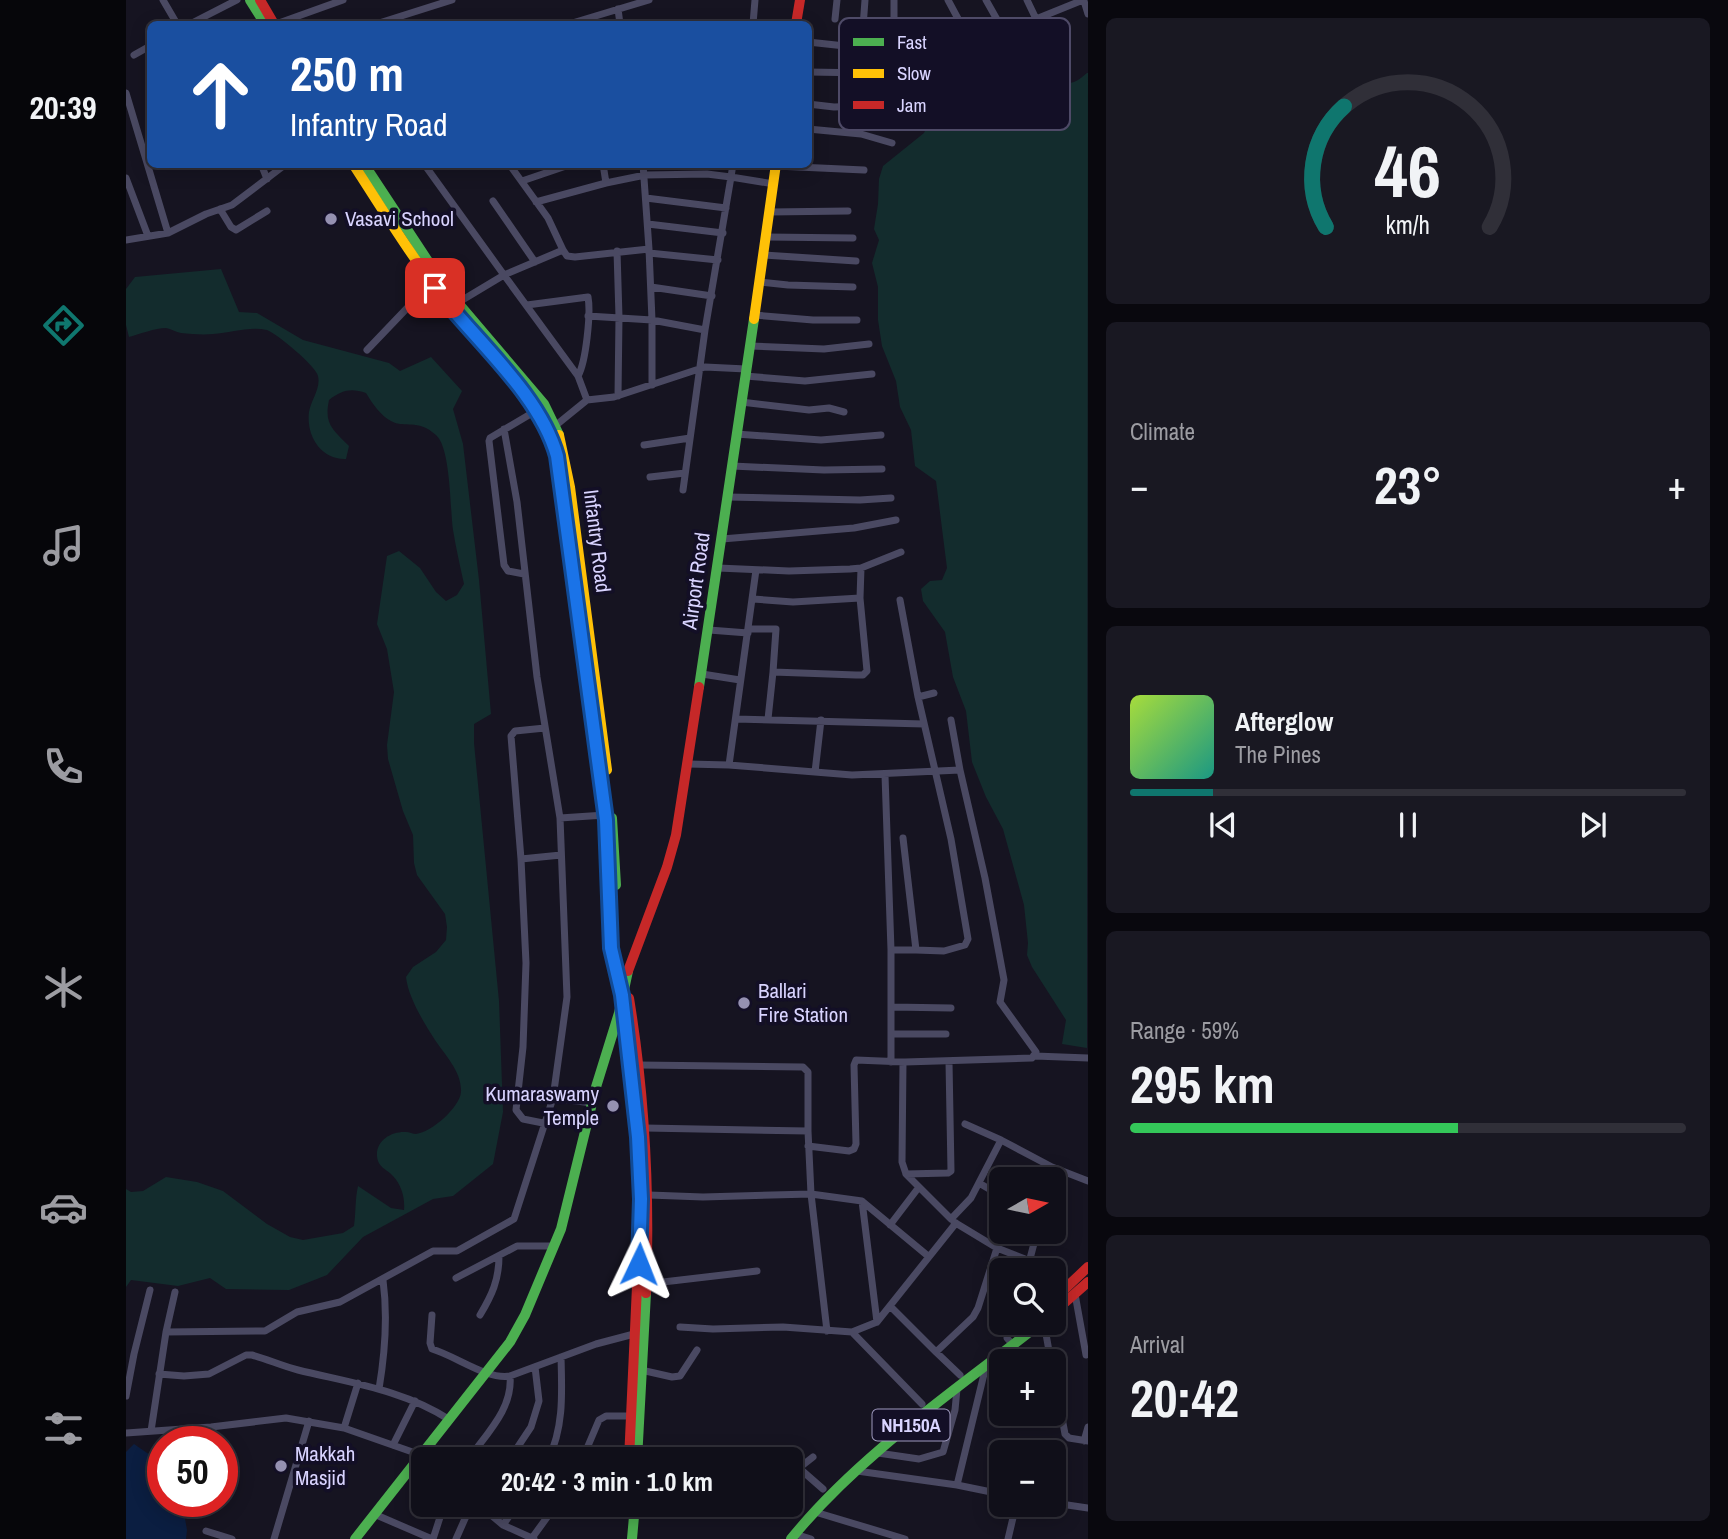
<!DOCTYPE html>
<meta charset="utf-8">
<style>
body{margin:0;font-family:"Archivo Narrow",sans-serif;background:#191822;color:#f1f3f6;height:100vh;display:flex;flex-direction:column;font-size:26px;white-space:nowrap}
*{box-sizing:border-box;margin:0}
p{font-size:23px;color:#9c9ca2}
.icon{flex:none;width:38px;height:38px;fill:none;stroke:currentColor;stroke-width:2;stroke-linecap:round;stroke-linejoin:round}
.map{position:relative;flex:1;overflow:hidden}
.drawer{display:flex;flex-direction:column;gap:18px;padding:18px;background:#09080e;width:640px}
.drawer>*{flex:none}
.guide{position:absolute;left:21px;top:21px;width:665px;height:147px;border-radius:10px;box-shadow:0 4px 18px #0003,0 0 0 2px #302f38;background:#1a4fa0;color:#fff;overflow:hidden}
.needle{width:46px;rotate:81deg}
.fabs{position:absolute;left:863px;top:1167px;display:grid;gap:14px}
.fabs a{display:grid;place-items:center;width:77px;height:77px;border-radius:10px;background:#100f19;box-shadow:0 4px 18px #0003,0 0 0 2px #302f38;font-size:35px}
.speed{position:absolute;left:21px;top:1426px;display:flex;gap:14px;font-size:35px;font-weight:700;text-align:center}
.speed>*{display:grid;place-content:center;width:91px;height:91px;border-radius:50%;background:#100f19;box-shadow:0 4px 18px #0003,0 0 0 2px #302f38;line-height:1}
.speed .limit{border:10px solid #d22;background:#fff;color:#111}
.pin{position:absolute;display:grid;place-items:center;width:60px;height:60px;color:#fff;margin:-30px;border-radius:14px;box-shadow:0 4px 10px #0006}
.me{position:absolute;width:77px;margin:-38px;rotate:2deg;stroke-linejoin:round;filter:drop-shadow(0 0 5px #0008)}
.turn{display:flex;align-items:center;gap:24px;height:147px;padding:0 28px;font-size:32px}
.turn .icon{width:91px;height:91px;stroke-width:2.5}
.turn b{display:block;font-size:49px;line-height:60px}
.big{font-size:52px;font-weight:700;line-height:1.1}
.drawer .tile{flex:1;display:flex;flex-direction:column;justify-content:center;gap:10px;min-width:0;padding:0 24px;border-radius:10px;background:#191822}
.drawer .dial{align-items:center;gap:0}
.dial svg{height:182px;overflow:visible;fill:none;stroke:#302f38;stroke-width:7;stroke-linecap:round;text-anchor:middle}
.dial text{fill:#f1f3f6;stroke:none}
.song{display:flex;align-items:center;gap:21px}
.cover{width:84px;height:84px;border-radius:10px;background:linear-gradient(135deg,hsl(80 70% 55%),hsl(170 70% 35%))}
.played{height:7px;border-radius:4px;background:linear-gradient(90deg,#0f766e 15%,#302f38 15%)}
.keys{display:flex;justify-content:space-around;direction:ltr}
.heat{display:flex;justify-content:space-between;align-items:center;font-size:38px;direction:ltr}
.charge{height:10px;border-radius:5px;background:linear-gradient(90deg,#34c759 59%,#302f38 0)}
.trip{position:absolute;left:285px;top:1447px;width:392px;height:70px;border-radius:10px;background:#100f19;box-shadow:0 4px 18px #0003,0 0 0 2px #302f38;font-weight:700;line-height:70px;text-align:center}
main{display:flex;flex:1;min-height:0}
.tabs{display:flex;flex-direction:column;width:126px;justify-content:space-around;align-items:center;background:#06060a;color:#9c9ca2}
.tabs .icon{width:49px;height:49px}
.tabs .on{color:#0f766e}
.tabs b{font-size:32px;color:#f1f3f6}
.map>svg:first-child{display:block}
</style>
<main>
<nav class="tabs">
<b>20:39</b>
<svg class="icon on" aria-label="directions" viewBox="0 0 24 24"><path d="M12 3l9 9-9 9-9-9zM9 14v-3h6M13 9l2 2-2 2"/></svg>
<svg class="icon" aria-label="music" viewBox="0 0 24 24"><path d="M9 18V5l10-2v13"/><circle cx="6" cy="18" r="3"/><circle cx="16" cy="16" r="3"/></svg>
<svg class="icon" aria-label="phone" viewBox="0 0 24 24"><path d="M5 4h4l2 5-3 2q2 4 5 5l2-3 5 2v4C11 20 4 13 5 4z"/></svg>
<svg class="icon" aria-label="climate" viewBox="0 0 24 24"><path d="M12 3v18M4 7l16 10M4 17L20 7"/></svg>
<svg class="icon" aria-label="car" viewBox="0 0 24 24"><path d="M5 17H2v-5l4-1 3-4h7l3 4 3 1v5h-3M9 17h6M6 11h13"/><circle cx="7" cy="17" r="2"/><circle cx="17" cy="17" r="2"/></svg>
<svg class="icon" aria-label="filters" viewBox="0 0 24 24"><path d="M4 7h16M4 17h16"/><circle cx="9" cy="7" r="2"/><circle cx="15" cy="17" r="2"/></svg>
</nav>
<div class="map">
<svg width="962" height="1539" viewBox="0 0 962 1539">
<rect width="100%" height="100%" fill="#161421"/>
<path fill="#132c2d" d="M961 73H962L961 1048 936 1044 940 1020 906 967 901 955 902 943 898 905 877 829 860 797 846 762 840 711 827 677 819 632 797 601 795 589 804 581 816 580 821 568 810 481 789 466 785 430 774 407 770 381 756 346 752 320V287L746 263 753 240 748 229 752 204 753 179 757 166 798 133 803 122 825 109 846 78C869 83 925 88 948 82 953 80 957 76 961 73Z
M95 269 113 312 131 313 177 340 263 363 274 371 305 357 336 391 327 409 337 444 353 580 365 714 348 724V743L373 1001 377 1112 367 1164 327 1196 307 1199 237 1237 201 1275 163 1290 100 1289 84 1278 52 1286 5 1280 0 1287V1189L5 1192 17 1191 40 1177 71 1182 97 1191 141 1224 164 1237 177 1240 217 1233 228 1226C230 1212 229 1199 232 1186L265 1208 278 1210C279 1198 276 1186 267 1176 261 1169 252 1168 251 1156 250 1140 266 1131 280 1132 283 1132 287 1134 290 1134 306 1132 334 1107 335 1092 336 1072 319 1055 309 1040 298 1023 282 997 280 977L287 967 310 952 320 940 321 927 319 914 291 875 288 863 287 835 277 811 262 759 261 745 268 692 261 649 251 624 261 556 273 551 294 568 310 592 320 601 331 595 338 584C334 566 330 548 327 530 324 510 325 448 310 435 291 418 279 429 265 421 255 416 246 403 240 393 225 388 216 390 203 400 198 424 206 429 223 446L220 459C195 460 180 436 183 412 185 400 195 388 192 376 190 366 150 333 141 330 123 326 105 333 87 334 77 335 65 334 55 333 50 332 45 329 40 328 29 328 14 334 3 337L0 325V289L9 277Z"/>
<path fill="#0b1e41" d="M8 1444 37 1464V1502H56L61 1530 60 1539H0V1452Z"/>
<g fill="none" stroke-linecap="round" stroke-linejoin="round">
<path stroke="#4a4962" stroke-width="7" d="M37 0 51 24
M822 0 851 54
M860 0 895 62
M901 0 935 71
M958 1 962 14
M492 9 494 24
M709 19 711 0
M910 19 957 0
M768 22V0
M64 24 111 0
M150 24 217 0
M250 24 326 0
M443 24 523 0
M625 24H627L629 0
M737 27 739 0
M682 42 719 46 812 48
M8 55 24 46
M682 72 805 74
M0 93 42 233
M23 96 24 98
M682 104 708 107 761 105
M682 129 735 134 766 143
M135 164 141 179
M298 164 378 275 328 305
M383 164 422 218 437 250 378 275 452 376 461 400 429 426
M517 164 523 249
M650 166 738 170
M0 178 22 236
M396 181 446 164
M480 183 519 175 581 174 605 177 607 164
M520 198 600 208
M367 201 409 262
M410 202 480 183 477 164
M94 209 105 227 110 230 141 211
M644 212 722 211
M522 224 597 233
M641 237 727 238
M0 240 42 233 80 214 106 205 160 164
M437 250 441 256 449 257 523 249 526 320 579 330
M491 251 493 317 492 396
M523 253 592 260
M638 255 730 261
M634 282 662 285 727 287
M525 287 586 296
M401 305 462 297C465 313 460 362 452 376
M628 315 687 320H731
M462 316 526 320V385
M624 346 698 349 743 344
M241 350 306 282
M619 376 679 381 746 374
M461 400 488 397 579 367 620 369
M615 402 683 410 703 408 718 412
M378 429 391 502 411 677 434 818 479 815
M610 434 695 440 755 435
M518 445 564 438
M606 466 698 470 756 469
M524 477 559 473
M557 490 579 330 605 177 648 184
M602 497 734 500 765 498
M596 539 728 528 770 520
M592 568 663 571 724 569 735 568 775 552
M398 574 382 571 378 565 363 441 364 438 413 409
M734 598 735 568
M774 600 792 697 808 693
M622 629H650L647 672 730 675H737L741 671 734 598 667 602 627 599
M583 630 622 633
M576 674 614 680
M610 719 798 724
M642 719 647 672
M825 720 834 770
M562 764 603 765 630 570
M603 765 726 775 834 770 859 878 878 980 874 1002 910 1052 906 1058 779 1062 730 1060 728 1065 730 1144 728 1149 723 1151 682 1146
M689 772 695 720
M759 775 765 950
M434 818 441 997 427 1098 466 1103
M395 859 435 855
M790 950 818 951 839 945 842 939 825 839 792 697
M766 1007 825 1008
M766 1034H820
M909 1056 962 1058
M765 1062V950H790L777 838
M777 1062 776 1162 780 1174 822 1173 825 1171 823 1062
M513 1065 677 1067 682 1072V1131
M417 1123 397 1119 390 1110 397 1047 400 963 395 859 385 736 389 731 419 728
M839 1124 875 1140
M519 1128 682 1131 685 1194 736 1201 751 1322 726 1332 657 1327 587 1329 554 1327
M926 1167 962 1181
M780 1174 825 1219 845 1198 875 1140 926 1167 923 1180
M853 1183 875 1196
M523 1195 577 1197 685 1194 701 1331
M737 1202 802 1256
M828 1222 871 1248 904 1261
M764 1225 793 1187
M901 1270 911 1232
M330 1278 391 1246H428
M520 1284 631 1271
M949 1294 960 1355
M764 1306 810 1352
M306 1315 304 1343 306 1349C330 1356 361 1380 384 1376L470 1344 508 1334
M354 1315C366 1295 373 1280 373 1256
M751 1322 830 1223
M885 1323 881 1338 887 1345
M918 1323 925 1362
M40 1332 49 1292
M726 1332 796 1404
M515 1370 546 1377 554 1376 571 1350
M33 1374 58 1376 83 1374 120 1355H126C141 1359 156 1366 172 1370 225 1383 278 1390 324 1420
M834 1375 810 1352 847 1317 852 1308 871 1248
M928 1375 939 1434 943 1438 962 1441
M253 1389C259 1353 262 1317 257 1280
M0 1396 8 1354 24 1290
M218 1428 232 1383
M25 1431 40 1332 139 1331 171 1312 214 1302 307 1251H331L388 1219 427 1098
M0 1433 85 1427 160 1418 218 1428 295 1455
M958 1441 962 1427
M267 1445 289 1401
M752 1453 793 1459 817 1452 829 1410 831 1389
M687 1457 673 1468 697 1489
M342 1460C360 1434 387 1409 384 1376
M383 1460 405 1427 413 1401 409 1367
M422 1460C438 1427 436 1393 435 1357
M456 1460 473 1420 480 1416H504
M731 1471 831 1485 859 1370
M831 1485 875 1494
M928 1503 962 1508
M353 1505 377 1525 391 1505
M689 1512 779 1539
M248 1514 306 1539
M377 1525 408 1539
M80 1531 106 1539
M669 1534 685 1539
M406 1538 430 1505
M148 1539 183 1421
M307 1539 318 1505
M330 1539 345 1505
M882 1539 890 1505"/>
<path stroke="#4caf50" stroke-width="10" d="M124 0 139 24
M238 164 321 290 418 404 433 435
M573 687 628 319
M486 818 490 885
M480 829 485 948 497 995 512 1137 514 1221
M511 1460 520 1293
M229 1539 384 1342 399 1315 435 1229 470 1087 493 1013 502 971
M506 1539 509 1505
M665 1539C733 1455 830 1390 915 1323"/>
<path stroke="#ffc107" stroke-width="10" d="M227 164C257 210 286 258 320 301 361 353 408 392 431 456L452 609
M628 319 650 164
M433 435 444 487 481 770"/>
<path stroke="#c62828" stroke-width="10" d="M134 0 148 24
M670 24 674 0
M452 609 480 829
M502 971 541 867 550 835 573 687
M503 998C519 1096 524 1193 520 1293
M928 1299 962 1267
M928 1312 962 1282
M503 1460 514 1221"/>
</g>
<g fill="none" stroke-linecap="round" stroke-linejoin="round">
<defs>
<path id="route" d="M309 288C348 339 414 394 431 456L480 820 485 948 496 995 512 1137 515 1199 513 1264"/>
</defs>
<use href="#route" stroke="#114b97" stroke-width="18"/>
<use href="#route" stroke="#1a73e8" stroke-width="12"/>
</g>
<g fill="#9591b1" stroke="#130f26" stroke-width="2.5">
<circle cx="205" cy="219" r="7"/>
<circle cx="618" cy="1003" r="7"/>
<circle cx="487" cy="1106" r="7"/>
<circle cx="155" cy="1466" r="7"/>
</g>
<g text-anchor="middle" stroke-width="7" stroke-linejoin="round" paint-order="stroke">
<rect fill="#130f26" stroke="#9e99be" stroke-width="2" x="746.5" y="1409.5" width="77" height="31" rx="5"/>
<g font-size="19" font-weight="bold" fill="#d9d4ff">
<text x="785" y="1432">NH150A</text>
</g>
<g font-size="21" fill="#d9d4ff" stroke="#130f26" text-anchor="start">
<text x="219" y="226">Vasavi School</text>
<text x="632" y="998">Ballari<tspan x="632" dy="24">Fire Station</tspan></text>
<text x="473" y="1101" text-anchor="end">Kumaraswamy<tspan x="473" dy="24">Temple</tspan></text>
<text x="169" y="1461">Makkah<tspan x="169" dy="24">Masjid</tspan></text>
</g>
<g font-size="21" fill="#d9d4ff" stroke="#130f26">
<text transform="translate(471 541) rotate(83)" y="7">Infantry Road</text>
<text transform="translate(570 581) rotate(-82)" y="7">Airport Road</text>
</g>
</g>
<rect x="713" y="18" width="231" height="112" rx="10" fill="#130f26" stroke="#4e4a67" stroke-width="2"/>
<rect x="727" y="38" width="31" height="8" fill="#4caf50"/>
<rect x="727" y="69" width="31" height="9" fill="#ffc107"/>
<rect x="727" y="101" width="31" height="8" fill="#c62828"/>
<g font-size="19" fill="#d9d4ff">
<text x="771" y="49">Fast</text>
<text x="771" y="80">Slow</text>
<text x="771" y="112">Jam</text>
</g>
</svg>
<div class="fabs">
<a><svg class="needle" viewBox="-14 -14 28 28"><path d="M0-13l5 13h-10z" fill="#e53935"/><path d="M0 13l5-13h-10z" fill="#9c9ca2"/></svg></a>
<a><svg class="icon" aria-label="search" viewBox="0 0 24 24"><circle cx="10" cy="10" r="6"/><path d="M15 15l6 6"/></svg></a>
<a>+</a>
<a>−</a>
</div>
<div class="speed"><div class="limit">50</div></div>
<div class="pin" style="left:309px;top:288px;background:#d93025"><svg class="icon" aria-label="arrive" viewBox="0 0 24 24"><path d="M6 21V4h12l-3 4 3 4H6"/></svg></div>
<svg class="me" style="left:513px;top:1264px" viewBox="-20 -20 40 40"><path d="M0-17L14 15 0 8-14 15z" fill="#1a73e8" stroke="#fff" stroke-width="4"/></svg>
<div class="trip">20:42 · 3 min · 1.0 km</div>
<div class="guide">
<div class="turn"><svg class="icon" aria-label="ahead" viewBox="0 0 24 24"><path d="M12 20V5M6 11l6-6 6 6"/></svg><div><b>250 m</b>Infantry Road</div></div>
</div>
</div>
<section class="drawer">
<div class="tile dial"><svg viewBox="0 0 100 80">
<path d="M14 69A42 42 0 1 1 86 69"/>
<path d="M14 69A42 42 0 0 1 22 16" stroke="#0f766e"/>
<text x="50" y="56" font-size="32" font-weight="700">46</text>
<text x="50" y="72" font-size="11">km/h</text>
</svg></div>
<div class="tile"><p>Climate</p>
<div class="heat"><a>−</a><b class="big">23°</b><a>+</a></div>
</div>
<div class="tile">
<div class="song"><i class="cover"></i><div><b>Afterglow</b><p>The Pines</p></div></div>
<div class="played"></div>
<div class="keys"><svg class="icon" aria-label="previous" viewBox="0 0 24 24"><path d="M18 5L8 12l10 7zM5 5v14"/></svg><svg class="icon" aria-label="pause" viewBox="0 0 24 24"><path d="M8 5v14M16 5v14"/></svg><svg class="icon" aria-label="next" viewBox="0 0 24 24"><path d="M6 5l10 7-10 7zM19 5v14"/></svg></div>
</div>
<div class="tile"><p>Range · 59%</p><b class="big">295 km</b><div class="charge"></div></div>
<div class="tile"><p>Arrival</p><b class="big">20:42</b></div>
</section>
</main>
